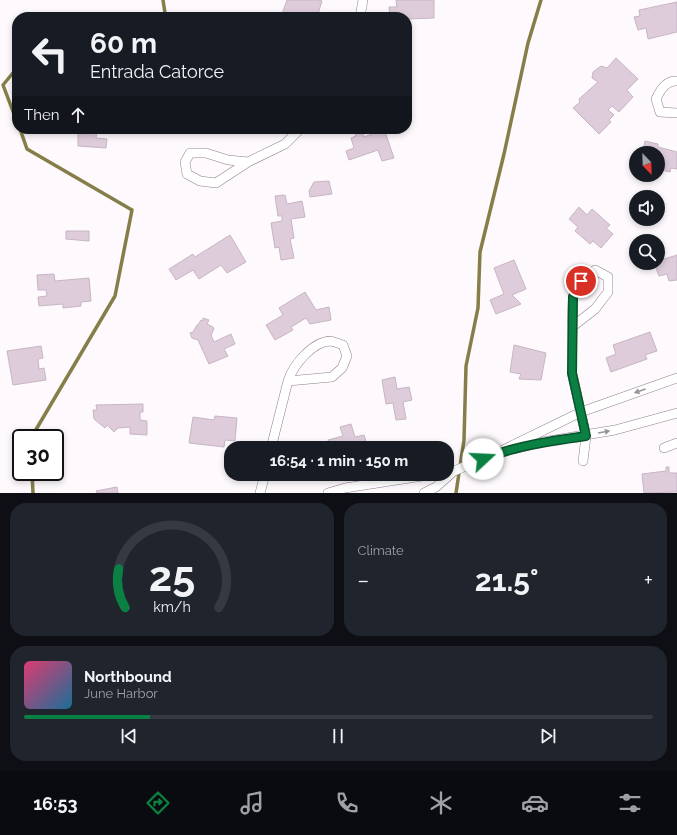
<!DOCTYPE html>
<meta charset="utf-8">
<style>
body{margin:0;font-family:Raleway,sans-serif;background:#20242c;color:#f1f3f6;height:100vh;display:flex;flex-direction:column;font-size:15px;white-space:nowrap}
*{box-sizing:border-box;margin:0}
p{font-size:13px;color:#9ea1a6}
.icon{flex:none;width:22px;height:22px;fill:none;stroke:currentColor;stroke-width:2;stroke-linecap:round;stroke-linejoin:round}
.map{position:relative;height:493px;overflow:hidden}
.sheet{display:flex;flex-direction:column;gap:10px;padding:10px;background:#0d0f14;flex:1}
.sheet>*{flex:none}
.guide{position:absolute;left:12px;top:12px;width:400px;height:122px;border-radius:16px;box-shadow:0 2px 6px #0003;background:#171b24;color:#f1f3f6;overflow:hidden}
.needle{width:26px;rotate:157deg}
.fabs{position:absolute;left:629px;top:146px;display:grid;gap:8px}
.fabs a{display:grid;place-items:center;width:36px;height:36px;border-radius:50%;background:#171b24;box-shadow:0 2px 6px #0003;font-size:20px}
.speed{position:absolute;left:12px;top:429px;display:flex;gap:8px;font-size:20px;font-weight:700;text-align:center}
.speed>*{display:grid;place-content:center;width:52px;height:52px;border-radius:50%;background:#171b24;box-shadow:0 2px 6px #0003;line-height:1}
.speed .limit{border:2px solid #111;border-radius:6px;background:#fff;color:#111}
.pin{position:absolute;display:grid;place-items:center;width:34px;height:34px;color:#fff;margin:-17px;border:2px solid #fff;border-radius:50%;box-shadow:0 1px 4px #0007}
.me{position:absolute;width:44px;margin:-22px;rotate:70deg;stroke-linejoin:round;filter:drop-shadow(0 0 3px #0008)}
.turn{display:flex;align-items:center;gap:14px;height:84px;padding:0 12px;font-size:18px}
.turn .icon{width:52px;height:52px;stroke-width:2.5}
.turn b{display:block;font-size:28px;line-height:34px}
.then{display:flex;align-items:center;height:38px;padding:0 12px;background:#0003;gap:8px;font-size:15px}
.big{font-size:30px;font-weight:700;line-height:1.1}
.sheet .widget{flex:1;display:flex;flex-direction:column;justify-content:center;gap:6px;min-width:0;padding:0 14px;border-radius:16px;background:#20242c}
.sheet .dial{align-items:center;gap:0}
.dial svg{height:104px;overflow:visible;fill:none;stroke:#363941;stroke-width:7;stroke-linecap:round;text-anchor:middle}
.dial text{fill:#f1f3f6;stroke:none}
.song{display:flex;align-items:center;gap:12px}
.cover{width:48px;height:48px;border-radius:6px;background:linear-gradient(135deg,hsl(340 70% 55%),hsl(200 70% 35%))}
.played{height:4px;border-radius:2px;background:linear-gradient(90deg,#0b8043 20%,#363941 20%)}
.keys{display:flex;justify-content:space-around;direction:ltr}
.heat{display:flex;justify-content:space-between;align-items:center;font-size:22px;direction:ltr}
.sheet .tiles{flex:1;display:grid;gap:10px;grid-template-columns:1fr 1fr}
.widget:last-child{grid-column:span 2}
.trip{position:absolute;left:224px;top:441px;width:230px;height:40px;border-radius:16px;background:#171b24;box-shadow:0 2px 6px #0003;font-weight:700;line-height:40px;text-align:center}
.dock{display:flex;height:64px;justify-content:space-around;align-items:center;background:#090b0e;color:#9ea1a6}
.dock .icon{width:28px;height:28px}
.dock .on{color:#0b8043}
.dock b{font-size:18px;color:#f1f3f6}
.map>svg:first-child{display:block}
</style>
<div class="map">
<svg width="677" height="493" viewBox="0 0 677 493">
<rect width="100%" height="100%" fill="#fdf9fc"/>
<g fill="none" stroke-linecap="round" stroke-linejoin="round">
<path stroke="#857e48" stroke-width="3.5" d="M158 17 165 13 163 0
M17 68 3 85 17 122
M20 129 27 149 132 210 115 296 31 438
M32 472 33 493
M456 493 464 440 466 366 478 308 480 252 504 154 528 43 541 0"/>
</g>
<path fill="#deccdb" stroke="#c7b5c4" d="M287 0H319L322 1 317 17H281Z
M396 0H434V18L407 19V17H390L389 7H397Z
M677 2V32L648 39 646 28 638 30 634 17 640 16 639 10Z
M616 58 638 79 627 90 633 97 619 112 612 106 608 110 614 115 609 120 611 122 599 134 573 108 580 102 579 99 598 82 592 78 593 72 601 66 607 68Z
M84 129H97L96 138 107 139 106 148 78 146V133L84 134Z
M354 129H362L364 137 372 134 370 129H384L394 158 382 161 378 150 349 160 346 151 354 148 351 138 356 136Z
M645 141 658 144V147L677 152V169L671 168 670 172 662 170 661 174 658 173V153H643Z
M329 181 332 194 310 197 309 191 314 182Z
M285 195 287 204 302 201 305 217 291 219 294 238 290 239 294 258 281 260 279 247 275 248 271 223 282 221V216H278L275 196Z
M579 207 587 215 592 209 610 225 606 228 613 234 601 248 593 241 590 244 575 231 578 227 569 219Z
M66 231H89V241L66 239Z
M230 235 246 262 227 273 221 265 199 279 193 270 176 280 169 269 193 254 195 257Z
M677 255V280L669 281 667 274 659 276 654 263H658V261Z
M514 260 526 289 512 295 521 304 496 314 490 300 504 294 494 268Z
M54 274 55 281 89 278 91 301 81 302V306L63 308V304L39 306 38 297 47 296 46 290H38L37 275Z
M305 292 316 310 329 307 331 320 310 324 306 318 291 327 293 330 275 340 266 325 283 315 279 308Z
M203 318 209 320 207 324 213 327 214 329 211 335 214 342 231 334 235 344 224 349 228 356 209 364 198 340 192 338 190 333 193 332 197 325H198L201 320 203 321Z
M650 332 657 351 645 355 647 359 611 372 606 358 616 354 613 345Z
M514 345 546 353 541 380 519 379 521 374 510 372Z
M41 346 43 358 38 359 39 369 44 368 46 380 13 385 7 351Z
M395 377 397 389 409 387 412 400 403 402 406 419 396 420 393 403 386 404 382 380Z
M143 404V412H140V420L147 421V435L130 434V427L118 428 114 432 107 425 105 428 94 419 93 410H97L96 405Z
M215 416 237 418 235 441 225 440 224 447 189 443 193 417 214 420Z
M351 424 355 437 364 435 368 448H331L328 440 343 436 340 427Z
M666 467H669V473H677V492L644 493 642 474 666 471Z
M117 487 118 493H97L96 491Z"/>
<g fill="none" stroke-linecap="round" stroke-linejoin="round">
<defs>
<path id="street" d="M360 17 363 0
M677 81C666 80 660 90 656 99L660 112 677 113
M248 162 228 160 206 153H190L185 162 187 174 200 181 216 183 248 162 285 144 300 129
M572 327 573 297 581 281 595 270 608 277V292L595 309 572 327V373L586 436 583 461
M271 448 288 381C293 365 313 341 331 341 335 342 340 344 343 345L347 356 342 368 332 377 288 381
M664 448 677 443
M514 449 543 442 615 430 677 413
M447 472 454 471 497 453 581 412 677 378
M260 493 265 474
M328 493 345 488 435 474
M424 493 436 487 454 471"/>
</defs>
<use href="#street" stroke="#91808f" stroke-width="10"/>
<use href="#street" stroke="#fff" stroke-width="9"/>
</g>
<defs><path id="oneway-solid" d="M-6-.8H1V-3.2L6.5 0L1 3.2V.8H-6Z"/></defs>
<g fill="#989598">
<use href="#oneway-solid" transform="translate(640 391) rotate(161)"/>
<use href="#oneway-solid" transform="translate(604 432) rotate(-10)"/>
</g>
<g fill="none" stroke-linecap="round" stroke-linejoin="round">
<defs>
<path id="route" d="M483 459C515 446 551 441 586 436L572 373 573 297 581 281"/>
</defs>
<use href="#route" stroke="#07532c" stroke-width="10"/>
<use href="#route" stroke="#0b8043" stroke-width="7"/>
</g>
</svg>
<div class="fabs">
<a><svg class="needle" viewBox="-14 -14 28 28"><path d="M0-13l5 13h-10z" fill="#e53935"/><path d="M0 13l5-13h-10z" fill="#9ea1a6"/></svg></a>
<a><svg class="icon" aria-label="sound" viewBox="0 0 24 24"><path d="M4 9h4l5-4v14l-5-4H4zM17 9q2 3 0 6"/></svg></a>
<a><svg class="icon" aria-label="search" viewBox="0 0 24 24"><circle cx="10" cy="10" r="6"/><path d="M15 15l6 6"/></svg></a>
</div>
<div class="speed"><div class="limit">30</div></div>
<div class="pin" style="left:581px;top:281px;background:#d93025"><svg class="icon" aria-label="arrive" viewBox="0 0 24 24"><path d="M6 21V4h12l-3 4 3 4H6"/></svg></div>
<svg class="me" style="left:483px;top:459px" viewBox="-20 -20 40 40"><circle r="19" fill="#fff"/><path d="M0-13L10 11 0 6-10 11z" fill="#0b8043"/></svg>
<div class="trip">16:54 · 1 min · 150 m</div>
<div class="guide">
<div class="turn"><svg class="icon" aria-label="left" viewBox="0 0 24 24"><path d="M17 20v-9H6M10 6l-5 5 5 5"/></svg><div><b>60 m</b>Entrada Catorce</div></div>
<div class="then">Then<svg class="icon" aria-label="ahead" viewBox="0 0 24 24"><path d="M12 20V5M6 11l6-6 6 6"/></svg></div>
</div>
</div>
<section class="sheet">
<div class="tiles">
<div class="widget dial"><svg viewBox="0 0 100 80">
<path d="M14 69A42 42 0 1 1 86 69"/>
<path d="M14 69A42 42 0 0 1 9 39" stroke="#0b8043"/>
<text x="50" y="56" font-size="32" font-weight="700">25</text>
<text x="50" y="72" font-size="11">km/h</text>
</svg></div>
<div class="widget"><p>Climate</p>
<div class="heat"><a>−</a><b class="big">21.5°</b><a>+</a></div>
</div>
<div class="widget">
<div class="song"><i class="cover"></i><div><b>Northbound</b><p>June Harbor</p></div></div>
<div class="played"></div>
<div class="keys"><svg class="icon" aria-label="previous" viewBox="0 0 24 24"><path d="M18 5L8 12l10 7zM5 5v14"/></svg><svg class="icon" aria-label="pause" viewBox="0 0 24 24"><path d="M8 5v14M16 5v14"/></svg><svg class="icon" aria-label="next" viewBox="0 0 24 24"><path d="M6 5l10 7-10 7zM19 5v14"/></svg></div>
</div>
</div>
</section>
<nav class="dock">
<b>16:53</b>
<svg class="icon on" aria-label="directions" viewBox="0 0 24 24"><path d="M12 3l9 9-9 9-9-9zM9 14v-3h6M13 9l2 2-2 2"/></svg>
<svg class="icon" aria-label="music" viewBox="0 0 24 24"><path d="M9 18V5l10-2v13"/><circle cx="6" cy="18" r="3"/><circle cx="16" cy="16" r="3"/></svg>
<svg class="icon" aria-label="phone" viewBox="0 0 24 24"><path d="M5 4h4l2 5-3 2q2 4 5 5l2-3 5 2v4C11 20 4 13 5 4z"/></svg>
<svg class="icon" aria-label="climate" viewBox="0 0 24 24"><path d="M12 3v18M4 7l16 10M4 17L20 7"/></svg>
<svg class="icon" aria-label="car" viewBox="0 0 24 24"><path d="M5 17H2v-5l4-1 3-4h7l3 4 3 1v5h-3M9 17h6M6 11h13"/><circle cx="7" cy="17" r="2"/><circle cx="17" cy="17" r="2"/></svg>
<svg class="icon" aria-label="filters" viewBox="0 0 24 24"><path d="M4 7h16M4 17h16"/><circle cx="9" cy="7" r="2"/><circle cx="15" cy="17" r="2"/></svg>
</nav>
